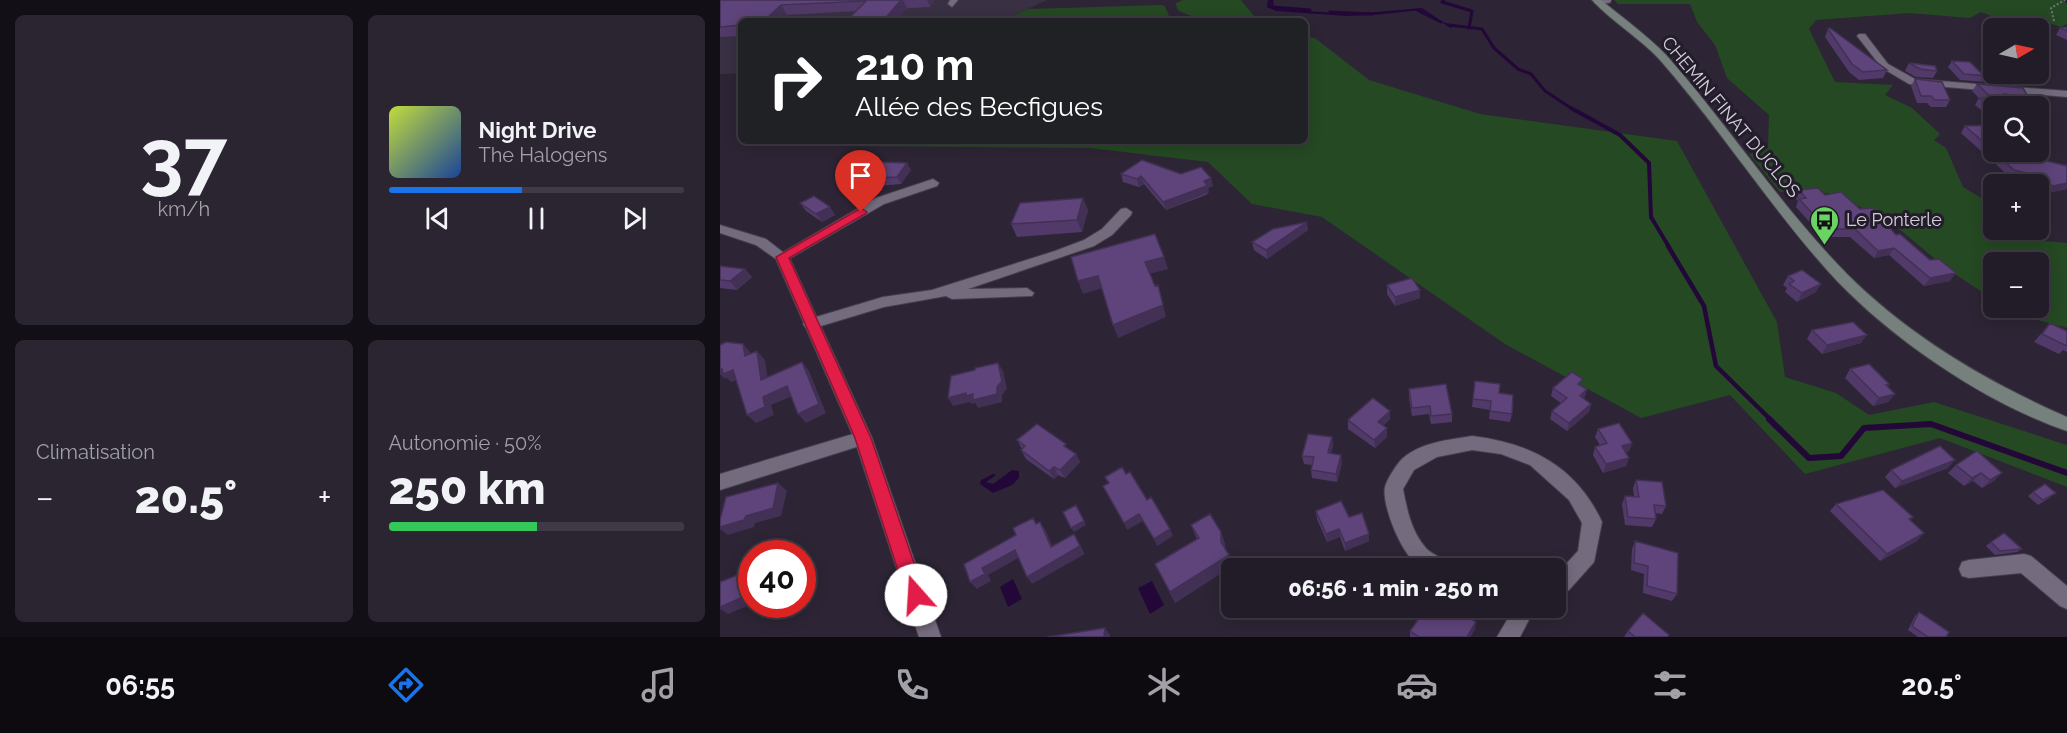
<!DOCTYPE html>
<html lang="fr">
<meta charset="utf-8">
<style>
body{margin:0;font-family:Raleway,sans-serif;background:#2a2530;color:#f1f3f6;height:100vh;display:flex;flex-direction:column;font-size:22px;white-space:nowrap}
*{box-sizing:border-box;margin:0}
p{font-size:20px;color:#a2a1a8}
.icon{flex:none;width:33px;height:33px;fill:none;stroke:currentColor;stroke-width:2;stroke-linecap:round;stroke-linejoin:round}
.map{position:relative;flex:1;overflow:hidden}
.panel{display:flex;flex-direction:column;gap:15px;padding:15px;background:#130f16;width:720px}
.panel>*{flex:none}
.top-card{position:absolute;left:18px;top:18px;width:570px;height:126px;border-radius:9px;box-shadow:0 3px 15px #0003,0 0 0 2px #3f3a45;background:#202124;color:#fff;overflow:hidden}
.needle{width:39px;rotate:81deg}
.controls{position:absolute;left:1263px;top:18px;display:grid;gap:12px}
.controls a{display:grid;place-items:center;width:66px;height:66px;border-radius:9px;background:#221c28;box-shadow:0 3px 15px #0003,0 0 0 2px #3f3a45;font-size:30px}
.speed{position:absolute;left:18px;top:540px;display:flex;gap:12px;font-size:30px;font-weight:700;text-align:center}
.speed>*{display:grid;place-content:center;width:78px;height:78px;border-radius:50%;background:#221c28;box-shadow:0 3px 15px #0003,0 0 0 2px #3f3a45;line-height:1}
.speed .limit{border:9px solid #d22;background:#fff;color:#111}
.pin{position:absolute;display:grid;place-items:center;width:51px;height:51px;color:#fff;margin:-62px -26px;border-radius:50% 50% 50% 0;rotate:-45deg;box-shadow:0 0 6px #0007}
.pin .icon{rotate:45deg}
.me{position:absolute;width:66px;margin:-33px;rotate:341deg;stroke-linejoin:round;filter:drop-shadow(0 0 4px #0008)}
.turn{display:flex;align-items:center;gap:21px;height:126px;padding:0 18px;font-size:27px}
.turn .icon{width:78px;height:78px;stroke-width:2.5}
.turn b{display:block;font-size:42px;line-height:51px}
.big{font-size:45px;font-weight:800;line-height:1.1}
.panel .tile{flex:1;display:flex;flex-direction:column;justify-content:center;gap:9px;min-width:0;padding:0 21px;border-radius:9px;background:#2a2530}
.panel .dial{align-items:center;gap:0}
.dial b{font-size:78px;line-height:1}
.song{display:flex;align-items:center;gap:18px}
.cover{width:72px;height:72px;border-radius:9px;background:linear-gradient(135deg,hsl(70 70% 55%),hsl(220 70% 35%))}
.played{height:6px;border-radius:3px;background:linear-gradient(90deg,#1a73e8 45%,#3f3a45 45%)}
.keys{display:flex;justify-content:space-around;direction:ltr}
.heat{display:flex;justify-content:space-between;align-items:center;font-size:33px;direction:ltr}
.charge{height:9px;border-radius:4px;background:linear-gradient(90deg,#34c759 50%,#3f3a45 0)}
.panel .tiles{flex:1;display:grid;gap:15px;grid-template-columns:repeat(2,1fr)}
.trip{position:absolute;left:501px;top:558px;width:345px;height:60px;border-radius:9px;background:#221c28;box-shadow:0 3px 15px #0003,0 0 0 2px #3f3a45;font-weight:800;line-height:60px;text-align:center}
.menu{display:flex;height:96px;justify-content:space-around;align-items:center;background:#0e0b10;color:#a2a1a8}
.menu .icon{width:42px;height:42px}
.menu .current{color:#1a73e8}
.menu b{font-size:27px;color:#f1f3f6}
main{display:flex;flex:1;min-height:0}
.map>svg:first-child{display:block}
</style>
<main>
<section class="panel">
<div class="tiles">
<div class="tile dial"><b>37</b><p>km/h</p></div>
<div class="tile">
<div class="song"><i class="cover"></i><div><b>Night Drive</b><p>The Halogens</p></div></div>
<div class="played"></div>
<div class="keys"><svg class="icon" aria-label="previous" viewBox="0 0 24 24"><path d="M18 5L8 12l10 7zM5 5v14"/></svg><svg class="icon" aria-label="pause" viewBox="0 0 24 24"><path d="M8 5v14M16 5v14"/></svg><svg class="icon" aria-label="next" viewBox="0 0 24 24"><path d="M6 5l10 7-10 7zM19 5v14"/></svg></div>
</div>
<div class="tile"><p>Climatisation</p>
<div class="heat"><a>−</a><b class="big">20.5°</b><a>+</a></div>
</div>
<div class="tile"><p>Autonomie · 50%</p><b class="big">250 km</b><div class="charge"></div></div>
</div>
</section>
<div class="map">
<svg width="1347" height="637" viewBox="0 0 1347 637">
<rect width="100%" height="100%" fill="#2d2535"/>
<path fill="#393044" d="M0 0H327L282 21H21V73L8 74H0Z"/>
<path fill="#254923" d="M463 0H521L538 21C517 21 473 22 457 9L456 3Z
M894 0H1343L1347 4V24L1341 27 1326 22H1287L1261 12 1250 18 1189 13 1096 20 1089 29 1115 82 1173 85 1165 95 1192 108 1220 134 1214 140 1226 148 1243 187 1273 205 1274 230H1301L1302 239 1347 243V328L1297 314 1287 308H1318V262H1274L1273 299 1227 269 1166 218 1108 193 1060 192 1029 154 1048 148 1049 115 1007 78 995 45 977 22 970 4H898Z
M441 5 445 6 451 21H282L308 9Z
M585 37 595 38 649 80 760 114 957 141 1057 322 1065 377 1116 393 1149 415 1214 402 1347 445V487L1220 438 1085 474 1010 395 921 418 785 344 602 217 532 204 488 162 370 148 123 146 128 141H585Z"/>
<path fill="#230739" d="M548 0H551L550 6 556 9 632 14 702 8 721 21 734 26 731 28 701 10 654 15 626 16 556 11 547 7Z
M292 470 299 471V478L292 485 273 493 260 484 261 480 273 474 276 475 266 482 273 484Z
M293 579 302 599 288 607 280 587Z
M432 581 444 605 430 614 418 588Z"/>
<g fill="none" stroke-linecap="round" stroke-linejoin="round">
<path stroke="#230739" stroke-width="3" d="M552 0V7L590 10
M724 0 722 2 752 11 749 28
M697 10 721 22
M610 12 653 14
M729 25 762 29 774 48 798 69 811 74 825 91 854 110"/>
<path stroke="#230739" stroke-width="4" d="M851 108 900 135 929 163 931 217 949 247"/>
<path stroke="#230739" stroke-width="4.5" d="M948 246 984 306 996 366 1051 420"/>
<path stroke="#230739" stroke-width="6" d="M1049 419 1089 458 1121 456 1144 428 1211 424 1347 473"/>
<defs>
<path id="service" d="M877 1 888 0"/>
<path id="minor" d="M230 0H238L232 7 228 4Z
M1139 34H1145L1168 64 1195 79 1347 91V97L1189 84 1162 68 1137 36Z
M213 179 219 183 217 186 164 204 67 260H57L55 257 156 198Z
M406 208 412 212 411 215 392 235 374 246 248 289 307 288 314 293 312 296 232 299 226 296 164 307 91 329 86 328 83 324 86 320 163 297 212 290 335 251 364 240 382 229 401 209Z
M143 431 149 433 152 438 149 443 0 490V474Z
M752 436C810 443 856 466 882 522L874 562 849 590 836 595V575L858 551 862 523 849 500 810 465 781 454 752 450 717 457 694 470 683 489C687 510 691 530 705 547 712 556 725 556 730 568 723 569 710 571 703 568 684 562 661 505 665 487 667 479 677 464 682 459 701 442 728 440 752 436Z
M1304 554 1311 556 1347 586V609L1340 606 1301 573 1249 578 1242 576 1239 569 1242 562 1249 560Z
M794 608H815L800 637H777Z"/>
<path id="tertiary" d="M0 225 46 239 69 257 152 438 221 637H199L134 438 56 259 36 245 0 233Z"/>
<path id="secondary" d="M872 0H881C903 18 928 36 947 56 1009 126 1061 207 1127 274 1189 336 1267 382 1347 417V431C1264 403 1165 335 1107 270 1048 204 999 127 940 60 920 38 892 22 872 0Z"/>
</defs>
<use href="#service" stroke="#46404d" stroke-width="8"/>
<use href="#minor" stroke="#46404d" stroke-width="2"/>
<use href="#tertiary" stroke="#46404d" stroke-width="2"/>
<use href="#secondary" stroke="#46404d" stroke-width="2"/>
<path stroke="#76707e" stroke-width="2" stroke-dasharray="2 2" stroke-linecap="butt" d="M1334 21 1331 8 1345 0"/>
<use href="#service" stroke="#746c7e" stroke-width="6"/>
<use href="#minor" fill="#746c7e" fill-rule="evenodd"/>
<use href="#tertiary" fill="#746c7e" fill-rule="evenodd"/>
<use href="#secondary" fill="#76807c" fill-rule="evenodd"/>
</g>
<path fill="#513a69" d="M0 0H214L210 7 67 15 60 21H21V36L0 37Z
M1347 27V40L1336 35 1340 28Z
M1108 29 1167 70 1163 78 1139 80 1129 72 1105 37Z
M1232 61 1260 72 1296 78 1292 84 1240 80 1228 67Z
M1189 63 1217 71 1213 78 1196 77 1185 71Z
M1195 79 1230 100 1226 107H1211L1207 103H1197L1191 86Z
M1257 84 1308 97 1303 104 1298 103 1274 106V121L1255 105 1259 98 1252 91Z
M1245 126 1311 157 1346 165 1347 164V189L1328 193 1318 187V184H1315L1311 182 1290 177 1241 133Z
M191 170 181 184 158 186 156 183H125L120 175Z
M401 174 493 186 488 188 489 192 486 195 446 210 424 184 419 187 403 182Z
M1079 190 1105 195 1140 209 1176 235 1230 281 1204 286 1169 255 1154 258 1130 237H1103L1076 207 1078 201 1075 198Z
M80 203 110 207 115 215 102 222 86 211Z
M368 210 362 232 297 237 291 224Z
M588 230 547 259 534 250 532 242Z
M0 266 25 269 32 277 17 290 0 288Z
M1068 276 1096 292 1077 302 1065 292 1067 288 1063 285Z
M667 285 700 290V298L675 306 667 294Z
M1330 323 1347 331V352L1343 350 1339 354 1314 342Z
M1092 330 1141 343 1102 354 1087 339Z
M1130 369 1169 384 1168 387 1175 394 1168 402 1153 406 1125 378Z
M755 381 779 393 792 414 790 422 769 419 770 410 752 407Z
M862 386 867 389 864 398 871 404 869 412 847 431 830 419 832 411 841 403 831 396 833 388Z
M689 389 732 414V422L711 424 709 414 692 416 689 398Z
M670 411V419L663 426 667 428V437L655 448 628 429V420Z
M878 429 912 443 909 451 906 452 909 458 906 466 883 473 873 455 875 447 880 445 875 437Z
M612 437 613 446 611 453 622 463 617 482 592 478 591 470 592 465 584 464 582 456Z
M297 440 349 450 356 454 360 462 345 478 338 475 334 479 306 459 301 450 302 449Z
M1257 451 1274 481 1262 488 1253 481 1244 486 1228 473 1236 465Z
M1228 468 1175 488 1165 477 1171 470Z
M916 480 946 506 942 514 935 513 936 519 932 527 905 525 902 504 905 496 914 497 913 488Z
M1313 492 1331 497 1318 505 1308 496Z
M1116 504 1193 517 1190 520 1197 541 1160 561 1110 511Z
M596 511 629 517 649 534V541L625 551 620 537 607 542 597 519Z
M471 525 505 543V548L509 555 512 566 455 603 435 564 477 539Z
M915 541 957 594 952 601 923 593 924 574 911 570 912 549Z
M1271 542 1302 549 1297 552 1275 555 1266 546Z
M1199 612 1226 637H1198L1188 630 1195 616Z
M755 629 750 637H690V631Z
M908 631 947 637H904Z"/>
<path fill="#423055" d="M181 0H183L187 8 176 21H163Z
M207 0H214L210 7Z
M61 5 67 15 60 21H44Z
M187 163 191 170 181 184 177 177Z
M421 176 424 184 419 187 417 179Z
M491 178 493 186 488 188 489 192 446 210 443 202 484 181Z
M1347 183V189L1328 193 1333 186Z
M363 198 368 210 362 232 357 220Z
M110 207 115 215 102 222 96 214Z
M587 222 588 230 547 259 546 250Z
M1174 248 1169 255 1154 258 1158 251Z
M444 257 448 269 429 274 425 262Z
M25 269 32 277 17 290 10 281Z
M1236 273 1230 281 1204 286 1210 278Z
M378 276 383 288 363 294 358 281Z
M1101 284 1096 292 1077 302 1082 293Z
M438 285 446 317 398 338 393 325Z
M700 290V298L675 306V297Z
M1147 335 1141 343 1102 354 1107 345Z
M23 344 30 352 32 365 25 356Z
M37 351 45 360 49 388 41 380Z
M82 362 89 371 106 413 86 423 78 414Z
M278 363 283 371 287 389 282 395V402L258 408 255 403 251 404 250 402 233 406 228 398Z
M0 369H2L13 370 22 378 11 382 7 378 5 379 0 374Z
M67 386 75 395 51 405 54 415 36 423 27 415 43 397Z
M867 389 865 397 858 404 860 396Z
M1175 394 1168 402 1153 406 1159 398Z
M871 404 869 412 847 431 849 423Z
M670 411V419L659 430 658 422Z
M667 428V437L655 448 654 440Z
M612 437 613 446 609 461 608 453Z
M912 443 909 451 898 454 902 446Z
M356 454 360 462 345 478 340 470Z
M621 455 622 463 617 482 616 474Z
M909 458 906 466 883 473 886 464Z
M1235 460 1228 468 1175 488 1182 481Z
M334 467 338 475 334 479 329 471Z
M1261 473 1253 481 1244 486 1252 478Z
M1282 473 1274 481 1262 488 1270 480Z
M58 483 67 491 61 516 35 523 34 527 8 535 0 529V527L26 516Z
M358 509 366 525 354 532 351 528Z
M419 514 423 521 407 530 404 523Z
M320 522 325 529 336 554 331 547Z
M450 529 453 536 437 546 434 539Z
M619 529 620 537 607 542 606 534Z
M501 532 505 543V553L501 542Z
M1204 533 1197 541 1160 561 1167 554Z
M354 534 365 554 312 584 307 577Z
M649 534V541L625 551V543Z
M295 550 300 557 268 575 271 581 257 589 250 582 262 568Z
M509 555 512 566 455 603 450 592Z
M32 593V604L8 614 0 609V607Z
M756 622 755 629 750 637H747Z
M385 628 390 635V637H384Z"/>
<path fill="#5e447a" stroke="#423055" stroke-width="1.5" d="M0 0H181L163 21H126L146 1 61 5 44 21H21V25L0 27Z
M1347 27V31L1340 28Z
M1110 28 1167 70 1143 72 1132 64 1108 29Z
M1232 61 1250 62 1260 72 1296 78 1244 74Z
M1189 63 1215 66 1217 71 1200 69Z
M1195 79 1222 82 1230 100H1215L1211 96H1201Z
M1257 84 1303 88 1308 97 1285 94 1301 106H1274V109L1259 98H1272Z
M1273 125 1274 151 1245 126Z
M1274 152H1305L1311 157 1347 166V183L1333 186 1316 175 1294 170Z
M422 160 461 174 481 167 491 178 484 181 487 185 484 187 443 202 421 176 417 179 401 174Z
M135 161 187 163 177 177 153 178 155 176 120 175Z
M1098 188 1105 195 1121 192 1140 209 1153 208 1176 235 1180 234 1210 260 1219 259 1236 273 1210 278 1174 248 1158 251 1135 229H1107L1079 199 1086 198 1079 190Z
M94 196 110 207 96 214 80 203Z
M363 198 357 220 291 224 300 203Z
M587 222 546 250 532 242 553 229Z
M435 234 444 257 425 262 435 286 438 285 443 305 393 325 378 276 358 281 351 257Z
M0 266 25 269 10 281 0 280Z
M1082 270 1101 284 1082 293 1069 284 1074 281 1068 276Z
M692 278 700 290 675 297 667 285Z
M1133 322 1147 335 1107 345 1092 330Z
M1330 323 1347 331V346L1322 334Z
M6 342 23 344 25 356 37 351 41 380 82 362 99 404 78 414 67 386 43 397 45 407 27 415 13 370 3 374 2 369H0V345Z
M278 363 282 381 277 387V394L253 400V394L246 396V393L228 398 231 376 255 370V368Z
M1149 364 1169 384 1166 385 1175 394 1159 398 1130 369Z
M852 372 863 379 858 384 867 389 860 396 871 404 849 423 832 411 847 398 833 388Z
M755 381 780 384 779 393 793 395 792 414 770 411 771 401 753 399Z
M726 384 732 414 711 416 710 406 692 408 689 389Z
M653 398 670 411 658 422 667 428 654 440 628 420Z
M899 423 912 443 902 446 909 458 886 464 875 447 887 443 878 429Z
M317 424 346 444 344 446 356 454 340 470 334 467 329 471 301 450 305 446 297 440Z
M588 434 612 437 608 453 621 455 616 474 591 470 594 457 582 456Z
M1220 446 1235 460 1182 481 1171 470Z
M1257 451 1282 473 1270 480 1261 473 1252 478 1236 465Z
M402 467 406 474 410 472 427 500 431 497 450 529 434 539 419 514 404 523 383 486 389 483 385 477Z
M916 480 942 482 946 506 934 505 936 519 908 517 905 496 919 497Z
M58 483 53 508 26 516 24 520 0 527V520L6 497Z
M1325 484 1336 493 1323 500 1313 492Z
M1163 490 1193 517 1189 519 1204 533 1167 554 1116 504Z
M621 501 629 517 642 513 649 534 625 543 619 529 606 534 596 511Z
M356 505 364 521 351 528 343 512Z
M490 514 501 532V542L509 555 450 592 435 564 479 538 471 525Z
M313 518 316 524 320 522 331 547 354 534 360 546 307 577 295 550 262 568 265 574 250 582 244 564 296 535 293 528Z
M1284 533 1302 549 1280 551 1271 542Z
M915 541 958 553 957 594 927 586 928 566 914 563Z
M649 561 657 568H641Z
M673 564 678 568H669Z
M32 569V593L0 607V582Z
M706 608 725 619 733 608H734L756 622 747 637H699L690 631Z
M1199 612 1229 632 1226 637H1208L1192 626Z
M923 613 949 635 947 637H915L908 631Z
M385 628 384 637H327Z"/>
<path fill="#e11d48" stroke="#92132f" stroke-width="1.5" d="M141 208 147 212 145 214 69 258 151 438 205 595 202 601 196 604 189 601 186 595 135 438 56 257Z"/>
<defs>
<symbol id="bus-pin" viewBox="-11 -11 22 30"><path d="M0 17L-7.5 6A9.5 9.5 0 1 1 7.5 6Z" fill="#69d464" stroke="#231c2b"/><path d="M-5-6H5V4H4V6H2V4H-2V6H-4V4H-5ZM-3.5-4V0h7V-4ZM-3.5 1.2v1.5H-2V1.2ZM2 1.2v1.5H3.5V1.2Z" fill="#111"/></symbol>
</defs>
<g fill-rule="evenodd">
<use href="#bus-pin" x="1088" y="204" width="33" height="45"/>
</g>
<g text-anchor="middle" stroke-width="6" stroke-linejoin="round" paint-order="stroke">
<g font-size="18" fill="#d3cfd9" stroke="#231c2b">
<text transform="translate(1011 117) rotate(50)" y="6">CHEMIN FINAT DUCLOS</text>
</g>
<g font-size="18" fill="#d3cfd9" stroke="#231c2b" text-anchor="start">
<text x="1126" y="226">Le Ponterle</text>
</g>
</g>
</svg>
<div class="controls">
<a><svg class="needle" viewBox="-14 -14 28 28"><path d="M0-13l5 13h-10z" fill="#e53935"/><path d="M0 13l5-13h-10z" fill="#a2a1a8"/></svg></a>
<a><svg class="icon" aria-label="search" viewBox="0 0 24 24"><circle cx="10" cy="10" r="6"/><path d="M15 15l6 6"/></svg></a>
<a>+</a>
<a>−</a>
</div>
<div class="speed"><div class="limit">40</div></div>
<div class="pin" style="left:141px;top:212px;background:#d93025"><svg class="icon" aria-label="arrive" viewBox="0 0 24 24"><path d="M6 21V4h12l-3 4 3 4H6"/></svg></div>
<svg class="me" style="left:196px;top:595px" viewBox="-20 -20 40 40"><circle r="19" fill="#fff"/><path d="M0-13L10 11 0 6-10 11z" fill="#e11d48"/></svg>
<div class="trip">06:56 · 1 min · 250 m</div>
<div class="top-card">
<div class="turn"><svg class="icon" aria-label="right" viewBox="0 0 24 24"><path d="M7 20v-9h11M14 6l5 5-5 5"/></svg><div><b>210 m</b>Allée des Becfigues</div></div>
</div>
</div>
</main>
<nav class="menu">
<b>06:55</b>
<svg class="icon current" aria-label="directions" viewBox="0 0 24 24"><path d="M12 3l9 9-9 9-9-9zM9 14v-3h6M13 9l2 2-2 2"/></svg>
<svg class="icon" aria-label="music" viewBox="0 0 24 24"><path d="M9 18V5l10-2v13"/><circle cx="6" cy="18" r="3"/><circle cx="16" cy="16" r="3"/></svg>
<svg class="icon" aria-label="phone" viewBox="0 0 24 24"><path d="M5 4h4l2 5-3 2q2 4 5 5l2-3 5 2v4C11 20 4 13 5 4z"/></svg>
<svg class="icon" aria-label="climate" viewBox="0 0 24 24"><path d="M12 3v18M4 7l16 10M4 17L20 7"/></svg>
<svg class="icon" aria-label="car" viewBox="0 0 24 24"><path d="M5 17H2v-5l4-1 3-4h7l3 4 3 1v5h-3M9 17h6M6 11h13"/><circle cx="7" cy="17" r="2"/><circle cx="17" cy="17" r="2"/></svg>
<svg class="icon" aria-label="filters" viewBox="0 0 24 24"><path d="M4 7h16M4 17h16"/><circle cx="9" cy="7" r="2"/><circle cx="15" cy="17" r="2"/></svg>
<b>20.5°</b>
</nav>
